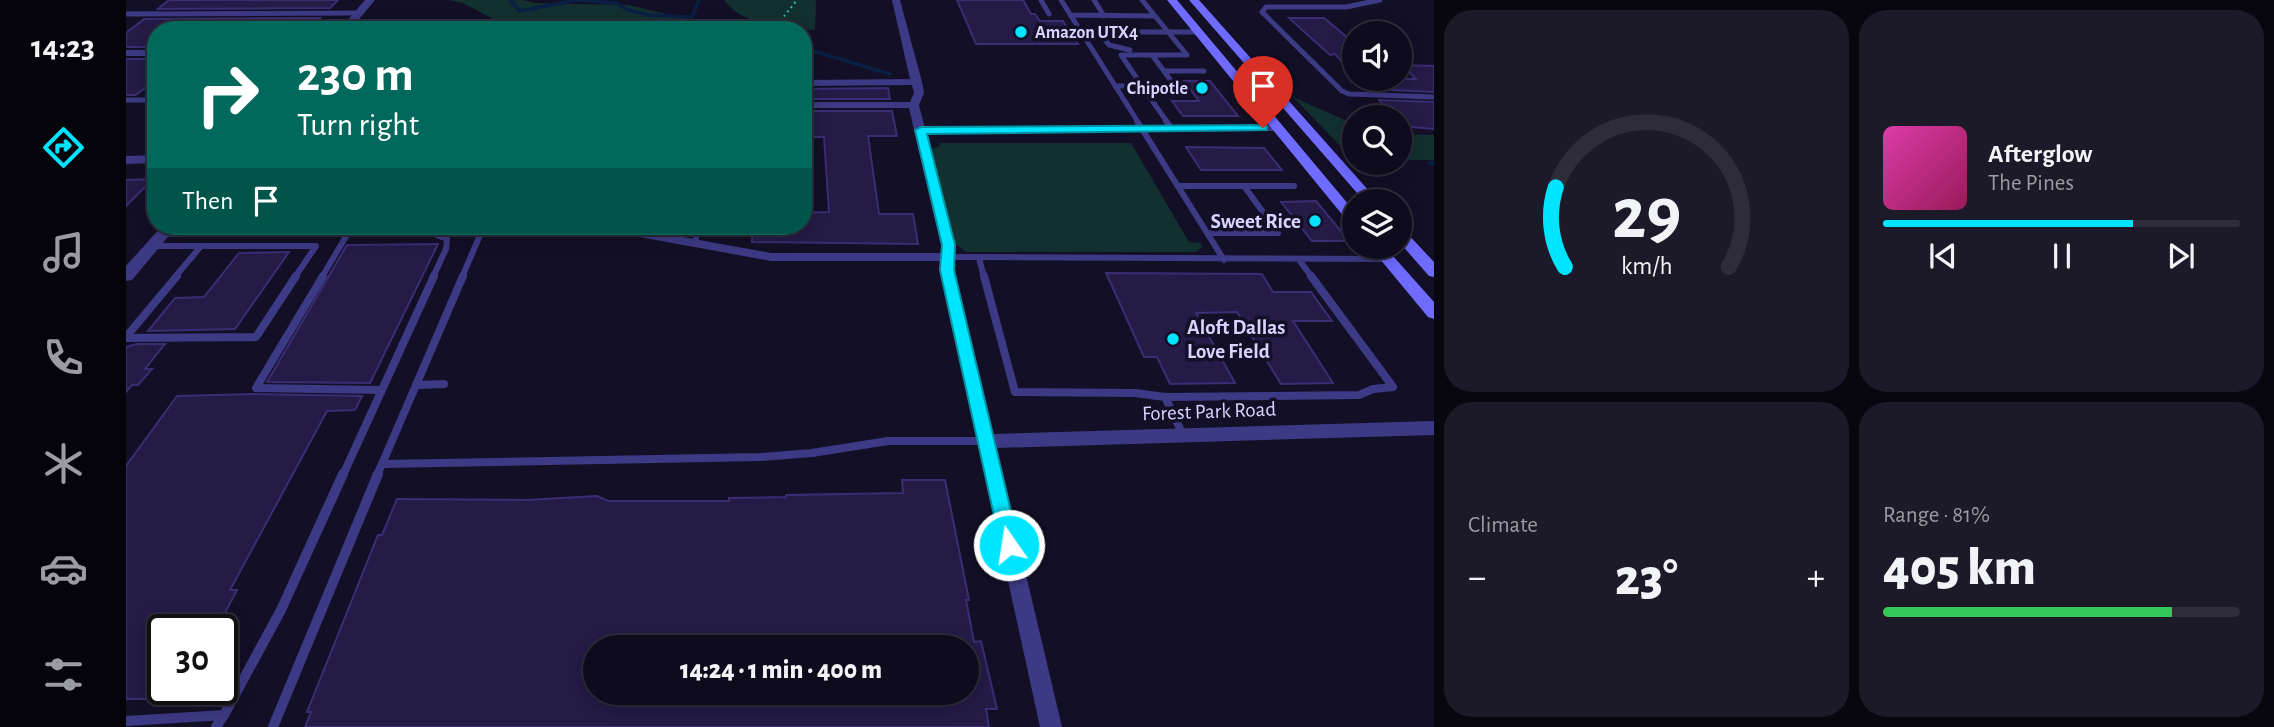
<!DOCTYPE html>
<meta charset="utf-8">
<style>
body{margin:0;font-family:"Alegreya Sans",sans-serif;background:#1c1929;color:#f1f3f6;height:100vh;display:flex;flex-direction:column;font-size:26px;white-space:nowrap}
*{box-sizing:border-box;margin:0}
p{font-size:23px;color:#9b9ba3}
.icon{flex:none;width:38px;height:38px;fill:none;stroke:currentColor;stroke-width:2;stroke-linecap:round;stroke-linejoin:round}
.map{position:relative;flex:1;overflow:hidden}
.side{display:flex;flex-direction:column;gap:10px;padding:10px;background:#08060f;width:840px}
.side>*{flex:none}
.top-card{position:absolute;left:21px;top:21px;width:665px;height:214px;border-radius:28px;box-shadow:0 4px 18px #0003,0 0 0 2px #2e2b3b;background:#00695c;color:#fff;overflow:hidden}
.controls{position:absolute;left:1216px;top:21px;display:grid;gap:14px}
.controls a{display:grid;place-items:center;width:70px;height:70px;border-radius:50%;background:#0e0b1c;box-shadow:0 4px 18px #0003,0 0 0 2px #2e2b3b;font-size:35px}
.speed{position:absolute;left:21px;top:614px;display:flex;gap:14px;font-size:35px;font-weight:700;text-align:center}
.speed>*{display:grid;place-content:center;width:91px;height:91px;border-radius:50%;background:#0e0b1c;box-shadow:0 4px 18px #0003,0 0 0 2px #2e2b3b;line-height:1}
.speed .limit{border:4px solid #111;border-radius:10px;background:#fff;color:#111}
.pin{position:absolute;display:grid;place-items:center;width:60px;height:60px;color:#fff;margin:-72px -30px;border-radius:50% 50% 50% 0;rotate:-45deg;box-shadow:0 0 7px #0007}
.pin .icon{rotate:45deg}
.me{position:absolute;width:77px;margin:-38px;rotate:347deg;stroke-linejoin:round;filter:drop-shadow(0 0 5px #0008)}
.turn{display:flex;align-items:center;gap:24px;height:147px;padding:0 35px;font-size:32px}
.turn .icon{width:91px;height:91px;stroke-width:2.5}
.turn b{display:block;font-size:49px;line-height:60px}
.then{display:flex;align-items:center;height:66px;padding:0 35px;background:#0003;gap:14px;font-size:26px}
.big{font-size:52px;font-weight:800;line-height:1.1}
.side .widget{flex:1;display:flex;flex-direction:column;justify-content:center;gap:10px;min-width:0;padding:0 24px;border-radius:28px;background:#1c1929}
.side .dial{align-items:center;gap:0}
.dial svg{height:182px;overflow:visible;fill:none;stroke:#2e2b3b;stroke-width:7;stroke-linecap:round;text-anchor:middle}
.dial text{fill:#f1f3f6;stroke:none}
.song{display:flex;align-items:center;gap:21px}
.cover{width:84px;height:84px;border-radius:10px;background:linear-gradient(135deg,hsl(320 70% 55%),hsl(330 70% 35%))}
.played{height:7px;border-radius:4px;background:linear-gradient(90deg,#00e5ff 70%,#2e2b3b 70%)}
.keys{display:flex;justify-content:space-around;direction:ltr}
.heat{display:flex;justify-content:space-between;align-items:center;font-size:38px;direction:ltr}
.charge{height:10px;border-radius:5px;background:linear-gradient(90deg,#34c759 81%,#2e2b3b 0)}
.side .tiles{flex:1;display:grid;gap:10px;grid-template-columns:repeat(2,1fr)}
.trip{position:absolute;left:457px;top:635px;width:396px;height:70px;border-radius:35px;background:#0e0b1c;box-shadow:0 4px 18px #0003,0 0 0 2px #2e2b3b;font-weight:800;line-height:70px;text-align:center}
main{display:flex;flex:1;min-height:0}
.menu{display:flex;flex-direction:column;width:126px;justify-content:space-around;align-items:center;background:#06040b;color:#9b9ba3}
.menu .icon{width:49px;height:49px}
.menu .selected{color:#00e5ff}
.menu b{font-size:32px;color:#f1f3f6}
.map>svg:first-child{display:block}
</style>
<main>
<nav class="menu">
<b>14:23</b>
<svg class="icon selected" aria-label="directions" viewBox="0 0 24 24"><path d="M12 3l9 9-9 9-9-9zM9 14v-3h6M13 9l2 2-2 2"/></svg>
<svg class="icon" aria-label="music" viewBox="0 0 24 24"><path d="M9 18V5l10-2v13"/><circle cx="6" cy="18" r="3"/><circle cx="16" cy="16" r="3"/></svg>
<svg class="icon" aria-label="phone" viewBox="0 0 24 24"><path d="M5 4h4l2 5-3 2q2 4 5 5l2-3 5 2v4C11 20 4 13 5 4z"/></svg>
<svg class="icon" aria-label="climate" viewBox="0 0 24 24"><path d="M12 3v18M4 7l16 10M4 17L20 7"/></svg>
<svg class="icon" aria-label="car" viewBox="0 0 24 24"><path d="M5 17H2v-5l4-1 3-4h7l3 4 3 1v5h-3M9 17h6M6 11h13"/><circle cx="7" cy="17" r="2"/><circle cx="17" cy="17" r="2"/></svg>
<svg class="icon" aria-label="filters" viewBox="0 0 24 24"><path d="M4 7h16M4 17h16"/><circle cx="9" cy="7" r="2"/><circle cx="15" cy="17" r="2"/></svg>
</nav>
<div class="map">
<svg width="1308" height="727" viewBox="0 0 1308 727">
<rect width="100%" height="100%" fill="#130f26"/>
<path fill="#12302f" d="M322 0H397L409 3 503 5 607 30H365V18L337 3Z
M598 0H690L689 30C658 26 619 28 598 0Z
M1167 97 1228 124V160Z
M1274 134 1308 135V160H1274Z
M813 143H1005L1063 242 1074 243 1077 247 1069 252H840L828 243 805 149 814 146Z"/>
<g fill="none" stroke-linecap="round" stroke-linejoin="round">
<path stroke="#0a1f44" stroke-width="3.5" d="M384 0 394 11 450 0 490 3 502 10 522 15 566 17
M573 0 566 17 575 30
M677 48 764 74"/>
<path stroke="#0a1f44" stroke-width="4.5" d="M1304 163H1308"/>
</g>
<path fill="#241b47" stroke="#3b2d73" stroke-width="2" fill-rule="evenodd" d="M43 0H212L204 8 32 9Z
M831 0H897L905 14H909L914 21H937L952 44H850Z
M194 18 183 30H30V47H0V33L18 19Z
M1163 18H1198L1228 43V75L1209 54 1204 55Z
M0 59H30V79L10 95H0Z
M1276 65 1308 66V92L1243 89 1233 79H1290Z
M1058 81H1084L1112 116H1057L1046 101H1073Z
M762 88 764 99H677V89Z
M1253 100 1308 102V129L1275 126 1274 117H1267Z
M677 111H766L771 136H742L753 214H787L792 244 626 242 627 226H677V213L703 212 698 137H677Z
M1060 147 1138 148 1156 170H1075Z
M27 179 0 206V180Z
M1190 201 1223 241H1186L1155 202Z
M312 244 244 383 141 382 221 245Z
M163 252 109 329 22 331 49 298 78 297 113 253Z
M980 273 1136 274 1147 292H1185L1206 321H1167L1207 383 1155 384 1111 312 1070 313 1109 383 1044 384 1031 357H1018Z
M11 344H39L19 369H26L12 385H6L0 392V347Z
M128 394 236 396 229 410 201 411 104 590H111L90 630H37V699H0V466L51 396Z
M776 480H819L843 600H840L848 642 855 641 871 709H860L863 727H179L185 712H181L252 535H256L271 499 401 500 471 496 482 501H603V498L660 497V495L777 493ZM469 648H840V693H469Z"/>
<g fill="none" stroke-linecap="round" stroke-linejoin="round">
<path stroke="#2fb8b0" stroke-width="2" stroke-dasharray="2 3.5" stroke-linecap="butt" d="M651 25 671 0"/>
<path stroke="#3d3a85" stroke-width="5" d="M915 0 923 14
M935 0 1012 122
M968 0 978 16
M1254 0 1220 7H1140L1136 12 1216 91 1223 94 1308 97
M0 14 233 13
M944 15 1029 16 1016 0
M955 32H1073
M973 32 983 45 1004 50
M1038 71H1078
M989 86H1016L995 55H1061L1029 16
M1016 86H1049L1026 55
M1016 86 1041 122
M0 100H30"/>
<path stroke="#3d3a85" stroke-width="6" d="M1011 121 1098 260
M1040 121 1046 129
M795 130 1151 128
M1052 186H1168
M1082 233H1152L1118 186
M37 234 303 232 321 239 320 249 307 277
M569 244 572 226
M26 246H190L169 277
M822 257 1262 259
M853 258 858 277
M1173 260 1186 277
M49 277 75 246
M196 277 222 233
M336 277 358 226"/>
<path stroke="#3d3a85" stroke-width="8" d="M197 276 130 388 255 390
M858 276 889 392 1009 393 1039 397 1233 395 1247 389 1267 387
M1185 276 1267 387
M0 337 51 276
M0 338 130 337 170 276
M290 385 318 384
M1039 397 1057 435
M256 464 337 276
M217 475 308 276
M251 475 256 464 635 457 686 453 762 441H860"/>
<path stroke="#3d3a85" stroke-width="10" d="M0 721 98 715 155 610 217 474
M90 727 98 715
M147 727 252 474"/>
<path fill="#3d3a85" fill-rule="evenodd" d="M766 0H774L796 82 798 93 793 105 829 245 828 270 867 434 1308 421V435L870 448 936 727H914L814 270V261H645L475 230 468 226H496L645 253H815V245L783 108H677V102H784L788 93 786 85 677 86V80L784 79Z
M0 50H30V56H0Z
M30 155V163L0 164V156Z"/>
<path fill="#3d3a85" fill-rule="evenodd" d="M239 0H249L224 30H213Z
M36 226H51L6 280 0 281V266Z"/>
<path fill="#6f6bff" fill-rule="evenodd" d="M1041 0H1051L1228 211V224L1223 223Z
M1063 0H1073L1252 201H1238Z
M1274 229 1279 231 1308 262V277L1303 276 1274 243Z
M1244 247H1259L1308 302V319L1302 317Z"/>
</g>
<path fill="#00e5ff" stroke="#0095a6" stroke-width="2" d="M1137 125 1141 126V130L801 134 829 245 828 270 893 545 890 552 883 554 876 552 814 270 816 245 789 130 795 127Z"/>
<g fill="#00e5ff" stroke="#130f26" stroke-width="2.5">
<circle cx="895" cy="32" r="7"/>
<circle cx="1076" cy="88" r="7"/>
<circle cx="1189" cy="221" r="7"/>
<circle cx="1047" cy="339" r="7"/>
</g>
<g text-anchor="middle" stroke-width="7" stroke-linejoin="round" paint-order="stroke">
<g font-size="18" font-weight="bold" fill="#d9d4ff" stroke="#130f26" text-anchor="start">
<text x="909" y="38">Amazon UTX4</text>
<text x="1062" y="94" text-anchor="end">Chipotle</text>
</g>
<g font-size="21" font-weight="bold" fill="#d9d4ff" stroke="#130f26" text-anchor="end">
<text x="1175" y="228">Sweet Rice</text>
<text x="1061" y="334" text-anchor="start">Aloft Dallas<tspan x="1061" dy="24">Love Field</tspan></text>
</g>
<g font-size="21" fill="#d9d4ff" stroke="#130f26">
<text transform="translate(1083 411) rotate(-2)" y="7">Forest Park Road</text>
</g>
</g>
</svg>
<div class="controls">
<a><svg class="icon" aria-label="sound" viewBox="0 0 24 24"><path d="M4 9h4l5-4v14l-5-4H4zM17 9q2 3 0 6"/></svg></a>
<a><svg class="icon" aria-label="search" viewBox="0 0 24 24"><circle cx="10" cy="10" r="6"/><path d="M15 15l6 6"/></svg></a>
<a><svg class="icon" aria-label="layers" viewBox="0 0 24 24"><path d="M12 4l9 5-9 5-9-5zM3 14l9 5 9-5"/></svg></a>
</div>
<div class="speed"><div class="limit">30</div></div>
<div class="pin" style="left:1137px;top:128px;background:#d93025"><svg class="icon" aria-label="arrive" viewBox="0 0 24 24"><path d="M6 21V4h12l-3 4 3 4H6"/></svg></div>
<svg class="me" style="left:883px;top:545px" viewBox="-20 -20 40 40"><circle r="17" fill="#00e5ff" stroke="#fff" stroke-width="3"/><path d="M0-11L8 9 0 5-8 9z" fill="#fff"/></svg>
<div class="trip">14:24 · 1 min · 400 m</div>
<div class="top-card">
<div class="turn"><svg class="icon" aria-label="right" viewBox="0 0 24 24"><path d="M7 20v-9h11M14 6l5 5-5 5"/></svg><div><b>230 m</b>Turn right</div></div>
<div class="then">Then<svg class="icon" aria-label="arrive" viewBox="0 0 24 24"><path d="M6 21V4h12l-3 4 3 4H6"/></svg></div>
</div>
</div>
<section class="side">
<div class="tiles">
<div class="widget dial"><svg viewBox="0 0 100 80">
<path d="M14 69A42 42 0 1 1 86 69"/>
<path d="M14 69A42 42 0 0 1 10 34" stroke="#00e5ff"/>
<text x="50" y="56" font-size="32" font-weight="700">29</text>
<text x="50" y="72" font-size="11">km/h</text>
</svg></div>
<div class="widget">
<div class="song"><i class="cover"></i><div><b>Afterglow</b><p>The Pines</p></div></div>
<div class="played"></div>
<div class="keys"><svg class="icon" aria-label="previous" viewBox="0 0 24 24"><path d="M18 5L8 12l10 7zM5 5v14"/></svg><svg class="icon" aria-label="pause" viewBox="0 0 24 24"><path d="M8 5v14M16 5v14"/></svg><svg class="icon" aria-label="next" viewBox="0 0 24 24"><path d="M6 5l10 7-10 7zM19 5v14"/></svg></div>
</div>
<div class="widget"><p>Climate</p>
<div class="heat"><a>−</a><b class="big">23°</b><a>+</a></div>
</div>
<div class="widget"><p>Range · 81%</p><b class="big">405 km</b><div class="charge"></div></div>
</div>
</section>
</main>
